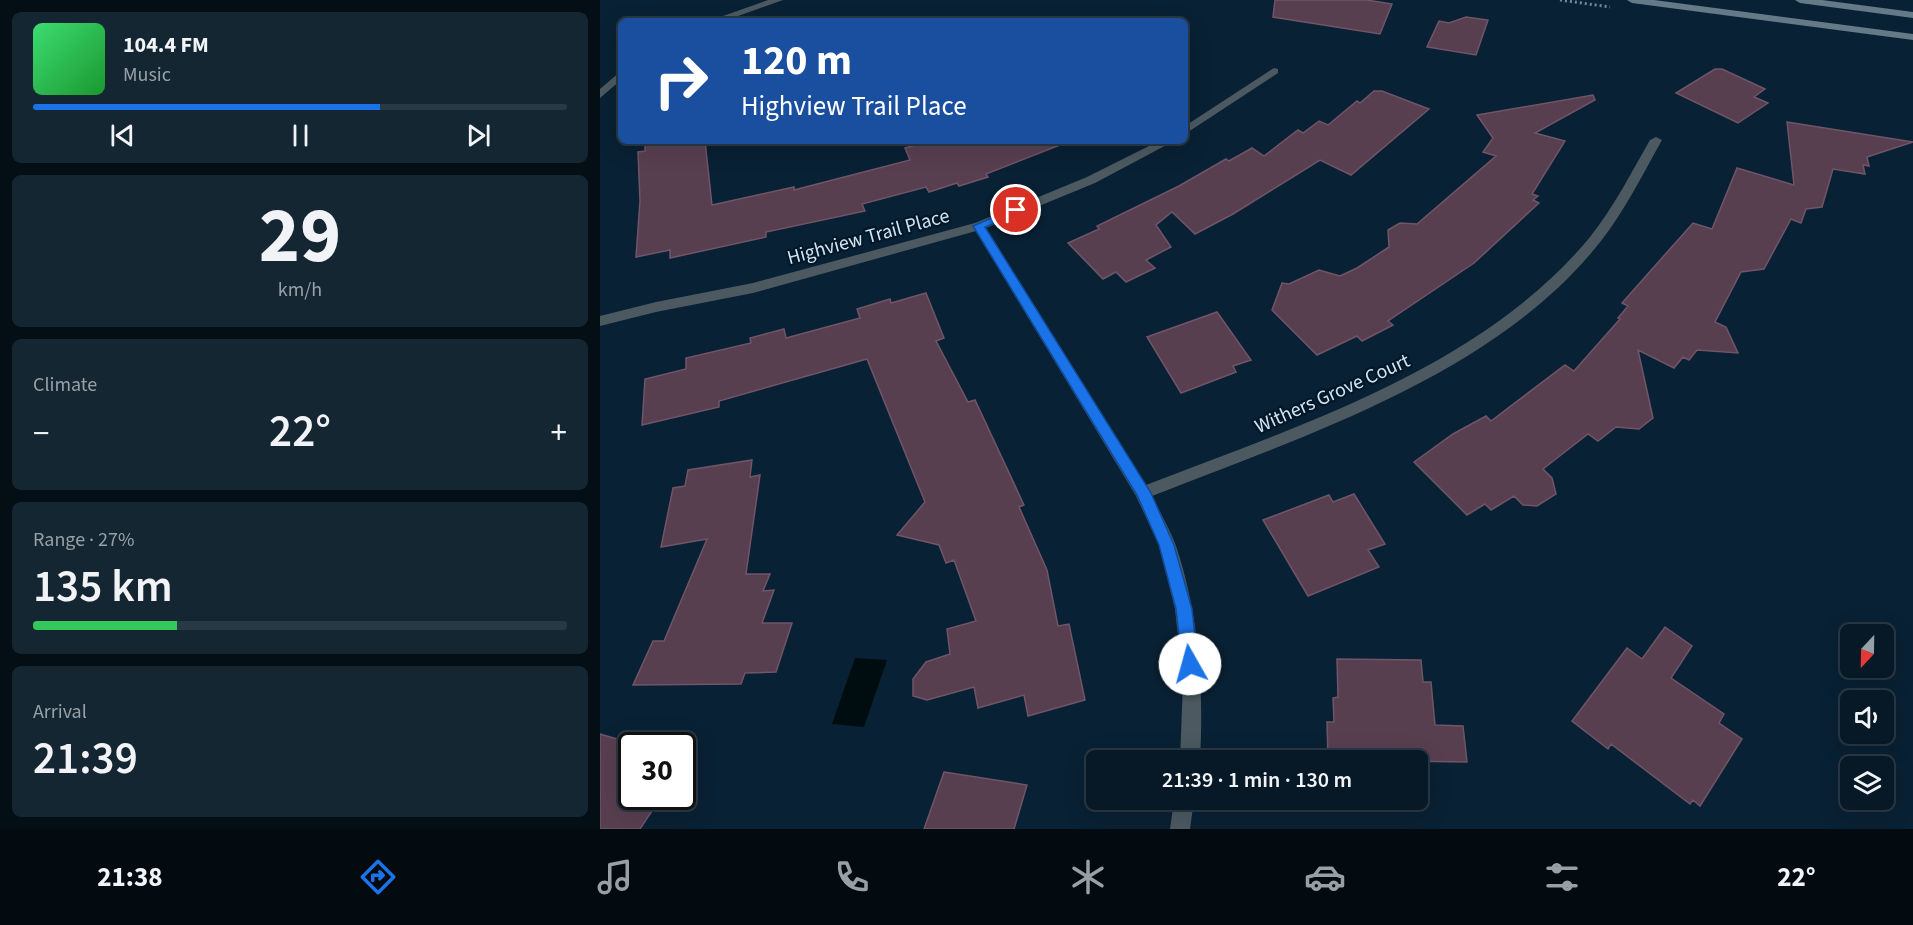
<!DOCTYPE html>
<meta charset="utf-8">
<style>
body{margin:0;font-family:"Source Sans 3",sans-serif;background:#152633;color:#f1f3f6;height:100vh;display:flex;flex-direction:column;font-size:22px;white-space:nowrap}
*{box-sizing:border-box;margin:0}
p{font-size:20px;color:#98a0a7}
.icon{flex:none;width:33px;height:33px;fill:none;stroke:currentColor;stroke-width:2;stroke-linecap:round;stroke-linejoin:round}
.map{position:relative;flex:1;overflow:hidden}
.panel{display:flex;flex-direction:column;gap:12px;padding:12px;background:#040e15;width:600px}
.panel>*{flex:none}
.guide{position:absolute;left:18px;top:18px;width:570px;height:126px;border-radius:9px;box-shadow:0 6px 24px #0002,0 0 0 2px #283844;background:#1a4fa0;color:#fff;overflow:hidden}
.needle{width:39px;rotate:202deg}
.tools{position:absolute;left:1240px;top:624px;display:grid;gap:12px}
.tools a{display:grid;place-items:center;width:54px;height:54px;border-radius:9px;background:#071927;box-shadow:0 6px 24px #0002,0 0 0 2px #283844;font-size:30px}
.speed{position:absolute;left:18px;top:732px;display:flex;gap:12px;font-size:30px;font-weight:700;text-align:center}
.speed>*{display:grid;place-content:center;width:78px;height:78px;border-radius:50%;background:#071927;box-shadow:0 6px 24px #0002,0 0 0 2px #283844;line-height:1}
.speed .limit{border:3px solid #111;border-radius:9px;background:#fff;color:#111}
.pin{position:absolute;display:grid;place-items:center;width:51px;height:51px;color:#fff;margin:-26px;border:3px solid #fff;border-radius:50%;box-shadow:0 2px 6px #0007}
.me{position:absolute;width:66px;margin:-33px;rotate:353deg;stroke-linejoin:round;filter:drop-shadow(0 0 4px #0008)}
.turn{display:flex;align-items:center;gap:21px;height:126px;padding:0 24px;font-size:27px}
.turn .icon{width:78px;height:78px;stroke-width:2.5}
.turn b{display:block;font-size:42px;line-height:51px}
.big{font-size:45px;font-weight:600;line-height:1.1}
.panel .widget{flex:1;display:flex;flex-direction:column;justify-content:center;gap:9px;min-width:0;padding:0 21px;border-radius:9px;background:#152633}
.panel .dial{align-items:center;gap:0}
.dial b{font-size:78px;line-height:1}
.song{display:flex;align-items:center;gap:18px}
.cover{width:72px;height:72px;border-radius:9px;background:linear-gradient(135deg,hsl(140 70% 55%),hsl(130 70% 35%))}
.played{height:6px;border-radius:3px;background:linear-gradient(90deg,#1a73e8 65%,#283844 65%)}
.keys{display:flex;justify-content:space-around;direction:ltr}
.heat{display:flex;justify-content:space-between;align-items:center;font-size:33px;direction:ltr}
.charge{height:9px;border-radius:4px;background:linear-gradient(90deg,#34c759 27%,#283844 0)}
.trip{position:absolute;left:486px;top:750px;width:342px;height:60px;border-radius:9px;background:#071927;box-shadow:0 6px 24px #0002,0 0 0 2px #283844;font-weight:600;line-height:60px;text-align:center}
.tabs{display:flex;height:96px;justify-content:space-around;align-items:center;background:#030a10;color:#98a0a7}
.tabs .icon{width:42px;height:42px}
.tabs .current{color:#1a73e8}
.tabs b{font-size:27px;color:#f1f3f6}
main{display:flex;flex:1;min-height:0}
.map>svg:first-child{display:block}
</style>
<main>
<section class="panel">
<div class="widget">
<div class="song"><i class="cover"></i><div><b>104.4 FM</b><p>Music</p></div></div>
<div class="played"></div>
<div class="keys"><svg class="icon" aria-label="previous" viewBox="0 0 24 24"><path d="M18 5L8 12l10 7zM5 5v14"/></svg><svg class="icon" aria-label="pause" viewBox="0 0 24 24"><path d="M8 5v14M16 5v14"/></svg><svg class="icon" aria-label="next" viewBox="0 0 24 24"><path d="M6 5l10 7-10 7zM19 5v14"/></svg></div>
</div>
<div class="widget dial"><b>29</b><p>km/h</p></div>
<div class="widget"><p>Climate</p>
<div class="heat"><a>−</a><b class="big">22°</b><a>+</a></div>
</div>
<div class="widget"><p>Range · 27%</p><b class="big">135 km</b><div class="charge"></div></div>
<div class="widget"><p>Arrival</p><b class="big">21:39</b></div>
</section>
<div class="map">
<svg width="1313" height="829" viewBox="0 0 1313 829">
<rect width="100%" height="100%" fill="#092134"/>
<path fill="#000d10" d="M255 658 287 660 264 727 232 724Z"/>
<path fill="#583f50" stroke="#705468" stroke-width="1.5" d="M675 0H767L792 4 780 34 673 17Z
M866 17 888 20 876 55 827 47 839 21 849 23Z
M1115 69H1122L1165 89 1154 97 1168 103 1138 123 1076 93Z
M774 91H782L829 109 751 175 720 160 633 214 595 234 572 212 556 225 571 247 546 260 555 268 526 282 516 272 503 279 468 243 499 229 497 226 579 186 626 159 629 161 652 148 664 156 698 130 703 133 719 121 728 125 757 101 760 103Z
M993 95 995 100 935 133 965 141 932 194 938 196 933 200 939 203 874 263 788 321 793 325 762 341 757 336 717 355 672 310 682 283 689 284 719 270 740 276 757 268 789 247 788 230 800 223 817 224 896 156 883 152 893 138 877 115Z
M1187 122 1313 142 1267 157 1269 166 1263 165 1265 174 1233 169 1222 207 1206 209 1201 223 1191 219 1164 269 1141 272 1115 322 1126 327 1138 353 1097 350 1089 360 1083 357 1074 368 1038 350 1053 418 1039 429 1016 427 998 441 988 434 943 469 952 478 956 494 937 506 923 505 914 496 891 510 885 504 867 515 814 462 853 434 886 416 891 421 965 365 974 371 1020 319 1018 318 1028 306 1022 303 1093 223 1112 229 1137 168 1194 185Z
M45 141H105L112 205 194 187V190L310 160 305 148 329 141 465 143 386 174 388 177 359 186 357 183 329 192 326 187 262 204 265 211 166 232V237L70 258V250L36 257 40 201 38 152 45 151Z
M326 293 344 338 336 341 368 402 375 400 424 505 419 507 447 570 458 626 469 624 485 700 428 716 424 695 378 708 374 687 327 700 313 696V679L326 662 350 654 347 629 376 621 354 560 346 563 339 545 297 535 325 502 267 359 119 401V407L42 425 45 379 86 369V358L151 343 150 338 184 329 186 338 260 318 257 309 290 299 291 303Z
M617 312 651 360 633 366 636 372 581 393 547 337Z
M152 460 150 477 160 475 146 574H170L163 591 174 590 162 623H192L176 672 145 673 141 684 33 685 53 641H64L107 539 61 547 73 488 85 486 88 470Z
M754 494 785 544 768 550 779 567 708 596 663 520 729 495 733 502Z
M1065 627 1092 646 1071 678 1124 714 1119 723 1142 739 1100 806 1093 800 1090 804 1011 744 1008 749 972 721 1027 648 1042 659Z
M737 659 821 660 823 682H831L835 725 863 726 867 762 728 760 727 722H734L733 698 738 697Z
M0 734 41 746H32V796H62L40 829H0Z
M344 772 427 785 414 829H324Z"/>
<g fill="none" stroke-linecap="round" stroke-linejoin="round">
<path stroke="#748897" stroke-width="3" stroke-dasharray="2 3" stroke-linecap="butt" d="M960 0 1010 7"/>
<path fill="#4c5961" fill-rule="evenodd" d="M168 0H183L124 21H109Z
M674 68 678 69V73L585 134V126Z
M21 71V80L0 98V89Z
M1056 137 1062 140C1043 174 1025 210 1001 241 897 374 704 436 552 496 560 513 570 529 576 546 599 615 604 688 600 760H580L583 682 575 609 559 545 536 496 376 231 153 293 56 312 0 326V316L56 302 153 283 375 223 487 177 559 141H574L495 183 386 228 546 485C700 425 882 368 990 237 1014 207 1031 173 1050 140Z
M574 800H594L590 829H570Z"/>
<path fill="#647a87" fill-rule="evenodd" d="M1027 0H1054L1313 34V40L1032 3Z
M1195 0H1222L1313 12V18L1200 3Z"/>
</g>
<path fill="#1a73e8" stroke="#114b97" stroke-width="1.5" d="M416 207 420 208V213L385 227 551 493 574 545 592 609 598 664 596 669 590 671 584 669 582 664 576 609 559 545 537 495 373 226Z"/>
<g text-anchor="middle" stroke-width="4.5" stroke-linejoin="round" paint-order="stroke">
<g font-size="20" fill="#d4e3f0" stroke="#01182a">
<text transform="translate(268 236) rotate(-15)" y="7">Highview Trail Place</text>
<text transform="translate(732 393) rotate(-24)" y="7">Withers Grove Court</text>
</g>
</g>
</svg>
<div class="tools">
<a><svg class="needle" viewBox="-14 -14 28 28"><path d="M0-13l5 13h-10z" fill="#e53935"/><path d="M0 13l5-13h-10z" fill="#98a0a7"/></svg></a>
<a><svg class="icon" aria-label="sound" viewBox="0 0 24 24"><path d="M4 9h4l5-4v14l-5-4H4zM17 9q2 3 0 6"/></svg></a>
<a><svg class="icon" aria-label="layers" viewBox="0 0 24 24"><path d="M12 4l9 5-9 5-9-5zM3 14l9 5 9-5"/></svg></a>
</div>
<div class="speed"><div class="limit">30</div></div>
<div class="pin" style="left:416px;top:210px;background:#d93025"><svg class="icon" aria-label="arrive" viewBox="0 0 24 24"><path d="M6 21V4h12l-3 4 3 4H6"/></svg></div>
<svg class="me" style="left:590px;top:664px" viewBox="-20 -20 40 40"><circle r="19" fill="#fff"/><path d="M0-13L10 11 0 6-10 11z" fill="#1a73e8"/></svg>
<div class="trip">21:39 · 1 min · 130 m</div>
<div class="guide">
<div class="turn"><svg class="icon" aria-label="right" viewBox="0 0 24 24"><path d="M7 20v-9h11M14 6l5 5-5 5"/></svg><div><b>120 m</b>Highview Trail Place</div></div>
</div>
</div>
</main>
<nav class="tabs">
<b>21:38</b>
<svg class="icon current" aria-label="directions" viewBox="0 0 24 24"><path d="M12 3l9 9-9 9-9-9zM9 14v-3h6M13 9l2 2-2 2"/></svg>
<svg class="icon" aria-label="music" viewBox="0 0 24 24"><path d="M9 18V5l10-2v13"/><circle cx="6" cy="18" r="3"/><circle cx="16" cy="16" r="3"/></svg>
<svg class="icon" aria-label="phone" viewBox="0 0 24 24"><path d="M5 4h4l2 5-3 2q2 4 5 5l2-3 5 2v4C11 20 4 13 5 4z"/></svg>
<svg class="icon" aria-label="climate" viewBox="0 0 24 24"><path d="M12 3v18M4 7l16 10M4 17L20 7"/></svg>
<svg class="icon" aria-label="car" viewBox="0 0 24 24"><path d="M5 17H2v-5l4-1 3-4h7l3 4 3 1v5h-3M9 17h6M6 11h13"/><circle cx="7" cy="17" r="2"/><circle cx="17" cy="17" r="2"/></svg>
<svg class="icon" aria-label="filters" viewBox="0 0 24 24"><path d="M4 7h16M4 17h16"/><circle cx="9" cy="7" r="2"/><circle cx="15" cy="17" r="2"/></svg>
<b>22°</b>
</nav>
